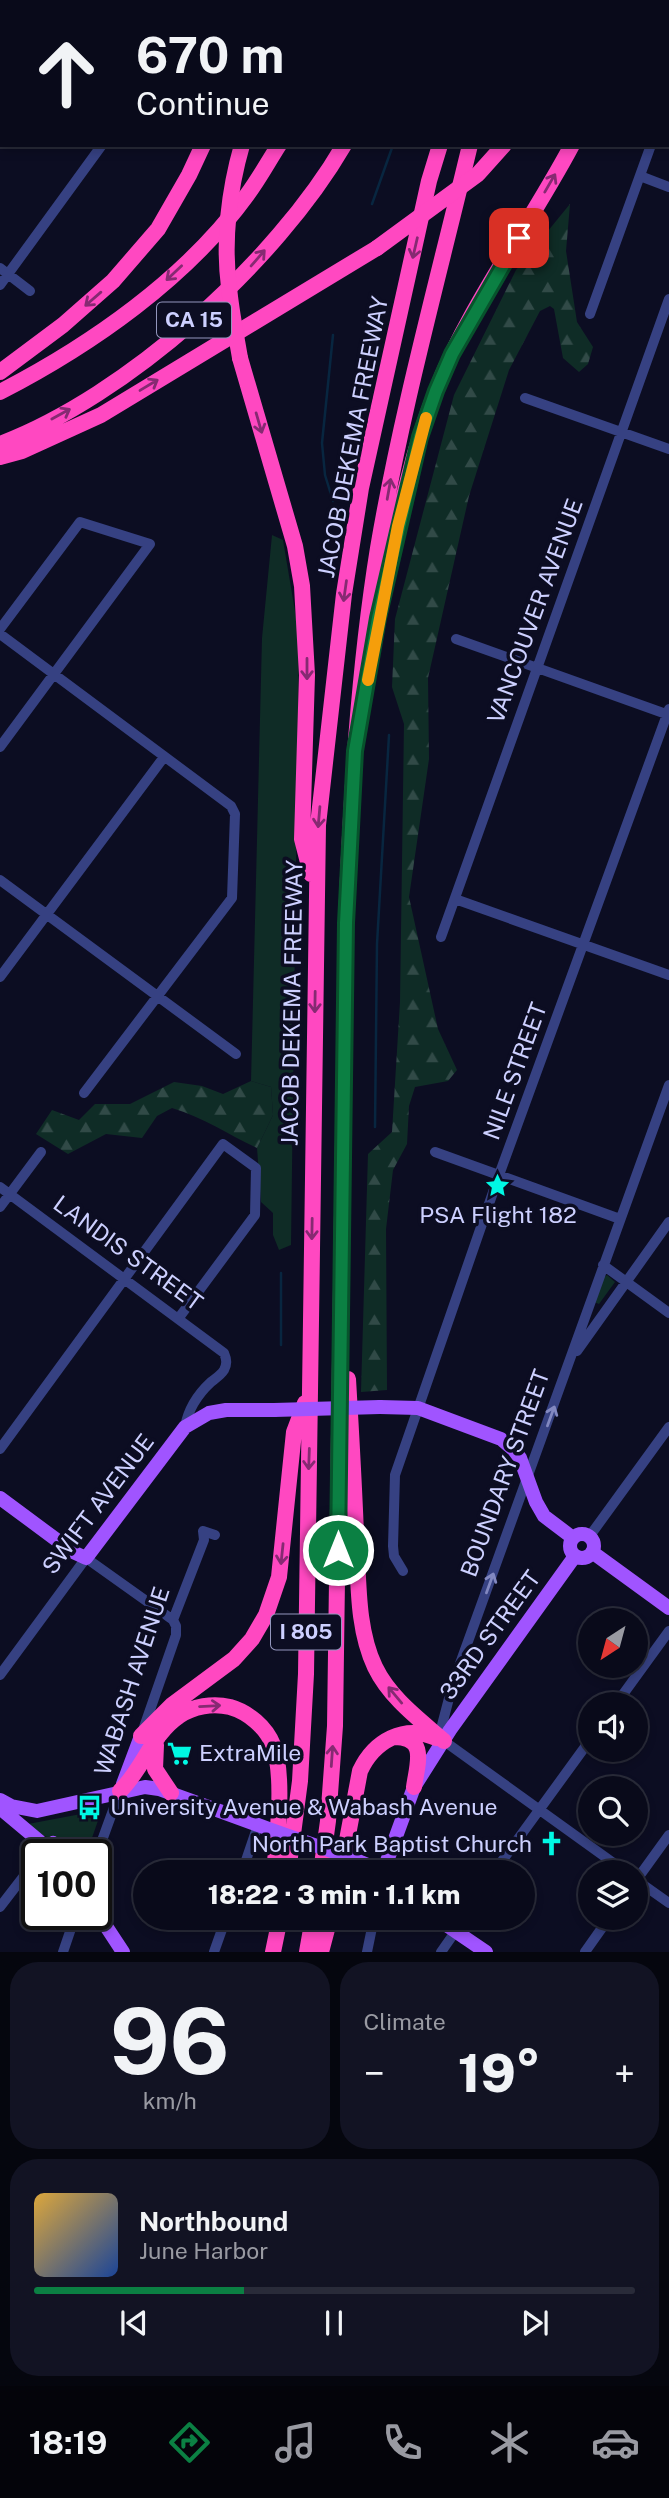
<!DOCTYPE html>
<meta charset="utf-8">
<style>
body{margin:0;font-family:"Public Sans",sans-serif;background:#121323;color:#f1f3f6;height:100vh;display:flex;flex-direction:column;font-size:26px;white-space:nowrap}
*{box-sizing:border-box;margin:0}
p{font-size:23px;color:#999aa2}
.icon{flex:none;width:38px;height:38px;fill:none;stroke:currentColor;stroke-width:2;stroke-linecap:round;stroke-linejoin:round}
.map{position:relative;height:1952px;overflow:hidden}
.sheet{display:flex;flex-direction:column;gap:10px;padding:10px;background:#05060e;flex:1}
.sheet>*{flex:none}
.guide{position:absolute;left:0px;top:0px;width:670px;height:147px;box-shadow:0 4px 10px #0003,0 0 0 2px #292b39;background:#090a1a;color:#f1f3f6;overflow:hidden}
.needle{width:46px;rotate:216deg}
.controls{position:absolute;left:578px;top:1608px;display:grid;gap:14px}
.controls a{display:grid;place-items:center;width:70px;height:70px;border-radius:50%;background:#090a1a;box-shadow:0 4px 10px #0003,0 0 0 2px #292b39;font-size:35px}
.speed{position:absolute;left:21px;top:1839px;display:flex;gap:14px;font-size:35px;font-weight:700;text-align:center}
.speed>*{display:grid;place-content:center;width:91px;height:91px;border-radius:50%;background:#090a1a;box-shadow:0 4px 10px #0003,0 0 0 2px #292b39;line-height:1}
.speed .limit{border:4px solid #111;border-radius:10px;background:#fff;color:#111}
.pin{position:absolute;display:grid;place-items:center;width:60px;height:60px;color:#fff;margin:-30px;border-radius:14px;box-shadow:0 4px 10px #0006}
.me{position:absolute;width:77px;margin:-38px;rotate:0deg;stroke-linejoin:round;filter:drop-shadow(0 0 5px #0008)}
.turn{display:flex;align-items:center;gap:24px;height:147px;padding:0 21px;font-size:32px}
.turn .icon{width:91px;height:91px;stroke-width:2.5}
.turn b{display:block;font-size:49px;line-height:60px}
.big{font-size:52px;font-weight:800;line-height:1.1}
.sheet .card{flex:1;display:flex;flex-direction:column;justify-content:center;gap:10px;min-width:0;padding:0 24px;border-radius:28px;background:#121323}
.sheet .dial{align-items:center;gap:0}
.dial b{font-size:91px;line-height:1}
.song{display:flex;align-items:center;gap:21px}
.cover{width:84px;height:84px;border-radius:10px;background:linear-gradient(135deg,hsl(40 70% 55%),hsl(220 70% 35%))}
.played{height:7px;border-radius:4px;background:linear-gradient(90deg,#0b8043 35%,#292b39 35%)}
.keys{display:flex;justify-content:space-around;direction:ltr}
.heat{display:flex;justify-content:space-between;align-items:center;font-size:38px;direction:ltr}
.sheet .tiles{flex:1;display:grid;gap:10px;grid-template-columns:1fr 1fr}
.card:last-child{grid-column:span 2}
.trip{position:absolute;left:133px;top:1860px;width:402px;height:70px;border-radius:35px;background:#090a1a;box-shadow:0 4px 10px #0003,0 0 0 2px #292b39;font-weight:800;line-height:70px;text-align:center}
.dock{display:flex;height:112px;justify-content:space-around;align-items:center;background:#04040a;color:#999aa2}
.dock .icon{width:49px;height:49px}
.dock .on{color:#0b8043}
.dock b{font-size:32px;color:#f1f3f6}
.map>svg:first-child{display:block}
</style>
<div class="map">
<svg width="669" height="1952" viewBox="0 0 669 1952">
<defs>
<pattern id="forest-firs" width="22" height="20" patternUnits="userSpaceOnUse" patternTransform="scale(1.75)"><rect width="22" height="20" fill="#0f2c26"/><path d="M5 1l3.5 6h-7zM16 11l3.5 6h-7z" fill="#314a47"/></pattern>
</defs>
<rect width="100%" height="100%" fill="#0c0d22"/>
<path fill="#0f2c26" d="M272 535 283 540 299 635 291 1245 279 1250 273 1235V1213L261 1202 257 1148 273 1115 271 1087 251 1081 262 638Z
M607 1275 615 1282 599 1304 594 1302 603 1278Z
M81 1814 100 1815 86 1855H74C64 1839 56 1839 39 1835L28 1824Z"/>
<path fill="url(#forest-firs)" d="M570 204 566 251 577 322 593 347 588 364 579 372 563 358 554 309 550 306 540 311 509 370 469 496 428 678 429 759 409 897 438 1029 457 1070 448 1081 415 1087 409 1106 407 1144 393 1170 386 1229 387 1390 361 1392 368 1154 392 1132 400 1002 404 724 392 687 395 619 454 395 516 270Z
M251 1081 271 1087 273 1115 257 1148C227 1134 205 1118 172 1108L157 1116 142 1138 106 1134 68 1154 36 1134 52 1110 79 1120 95 1104H130L174 1082 202 1086 223 1094Z"/>
<g fill="none" stroke-linecap="round" stroke-linejoin="round">
<path stroke="#082640" stroke-width="2.5" d="M448 2V0
M372 204 393 145
M333 501 325 475 322 443 333 335
M375 1127 377 944 389 735
M281 1345V1273"/>
<path stroke="#364182" stroke-width="10" d="M51 0 54 2
M38 2 40 0
M208 2 209 0
M0 53 2 51
M668 95 669 94
M640 176 669 187
M0 268 30 291
M0 285 102 145
M590 314 651 145
M525 398 669 449
M0 629 80 522 150 544 0 747
M0 634 231 806 235 814 232 898 84 1093
M456 639 669 715
M0 880 236 1054
M455 899 669 975
M441 937 669 299
M0 977 164 757
M435 1152 620 1219
M0 1187 224 1353C227 1360 227 1364 224 1370 221 1375 216 1378 211 1382 198 1394 188 1410 185 1427
M0 1207 41 1152
M603 1265 669 1313
M577 1351 669 1222
M0 1449 223 1144 256 1168 255 1215 178 1319
M589 1537 669 1427
M403 1571 394 1556 393 1546 395 1475 499 1175 669 709
M0 1675 86 1558 173 1620
M616 1704 669 1631
M142 1733 176 1635V1626L173 1620 204 1540 203 1531 215 1535
M96 1857 120 1791
M242 1872 258 1825
M494 1872 590 1740
M626 1872 444 1741 442 1725 453 1683 669 1085
M635 1879 669 1903
M635 1882 669 1835
M0 1907 37 1859
M458 1923 461 1918
M63 1952 76 1914
M214 1952 226 1918
M367 1952 374 1918
M441 1952 455 1932
M585 1952 609 1918"/>
<path stroke="#a054ff" stroke-width="14" d="M380 1407 418 1408 501 1439 514 1450 520 1458 536 1502 544 1516 573 1538
M0 1498 73 1552 86 1558 185 1427 209 1413 226 1410H274
M570 1546a12 12 0 1 1 24 0a12 12 0 1 1-24 0Z
M592 1552 669 1608
M123 1784 141 1736
M0 1800 11 1806 37 1811 145 1787 159 1789 269 1829
M0 1808 38 1840 53 1855
M46 1847 53 1843 66 1855
M351 1858 384 1872
M383 1872 414 1787 450 1730 575 1556
M96 1911 123 1952
M436 1918 486 1952"/>
<path stroke="#ff48c1" stroke-width="16" d="M266 2 267 0
M299 2V0
M347 2 348 0
M411 2 412 0
M483 2 484 0
M511 2V0
M585 2V0
M624 2V0
M240 358 295 546 302 586 307 675 302 839 311 874
M0 372 63 325 113 281 158 229 189 175 203 145
M0 392C91 345 186 279 247 195 259 179 268 162 279 145
M0 444C127 396 276 262 344 145
M0 457 22 451 101 415 377 248
M378 618C394 542 407 464 436 391 468 307 529 226 572 145
M348 1379C351 1430 354 1482 356 1534 359 1578 356 1627 375 1667 390 1698 419 1719 444 1741
M141 1736 172 1705 234 1659 252 1639 266 1615 279 1577 294 1432 305 1403
M395 1737C428 1737 417 1765 414 1787
M156 1745 155 1769 171 1793
M120 1791C143 1769 152 1734 179 1716 193 1706 213 1703 230 1707 248 1712 266 1727 273 1745 285 1775 277 1840 274 1872
M288 1872 300 1781 306 1674 318 825 344 594 361 488 429 181 440 145
M321 1872 328 1821 335 1726 346 923C351 798 358 672 378 548 401 413 438 279 470 145
M341 1872 360 1771C374 1741 404 1724 436 1738
M273 1952 280 1918
M307 1952 313 1918
M321 1952 330 1918"/>
<path stroke="#a054ff" stroke-width="14" d="M274 1410 380 1407
M269 1829 351 1858"/>
<path stroke="#ff48c1" stroke-width="16" d="M377 248 478 174 504 145
M240 358C236 334 231 311 229 287 223 241 229 190 242 145"/>
</g>
<defs><path id="oneway-shaft" d="M-6 0H5M1.5-3L5.5 0L1.5 3" fill="none" stroke-width="1.6" stroke-linecap="round" stroke-linejoin="round" transform="scale(1.75)"/></defs>
<g stroke="#862a72">
<use href="#oneway-shaft" transform="translate(550 183) rotate(-60)"/>
<use href="#oneway-shaft" transform="translate(415 248) rotate(103)"/>
<use href="#oneway-shaft" transform="translate(258 258) rotate(-49)"/>
<use href="#oneway-shaft" transform="translate(174 273) rotate(137)"/>
<use href="#oneway-shaft" transform="translate(93 299) rotate(139)"/>
<use href="#oneway-shaft" transform="translate(149 385) rotate(-31)"/>
<use href="#oneway-shaft" transform="translate(61 414) rotate(-29)"/>
<use href="#oneway-shaft" transform="translate(259 423) rotate(74)"/>
<use href="#oneway-shaft" transform="translate(389 489) rotate(-80)"/>
<use href="#oneway-shaft" transform="translate(345 591) rotate(98)"/>
<use href="#oneway-shaft" transform="translate(307 669) rotate(90)"/>
<use href="#oneway-shaft" transform="translate(319 817) rotate(95)"/>
<use href="#oneway-shaft" transform="translate(315 1002) rotate(91)"/>
<use href="#oneway-shaft" transform="translate(312 1229) rotate(91)"/>
<use href="#oneway-shaft" transform="translate(309 1459) rotate(92)"/>
<use href="#oneway-shaft" transform="translate(282 1554) rotate(96)"/>
<use href="#oneway-shaft" transform="translate(395 1695) rotate(-130)"/>
<use href="#oneway-shaft" transform="translate(210 1706) rotate(-3)"/>
<use href="#oneway-shaft" transform="translate(332 1756) rotate(-86)"/>
</g>
<g stroke="#8288c0">
<use href="#oneway-shaft" transform="translate(551 1416) rotate(-70)"/>
<use href="#oneway-shaft" transform="translate(490 1583) rotate(-70)"/>
</g>
<g fill="none" stroke-linecap="round" stroke-linejoin="round">
<defs>
<path id="route" d="M338 1550 346 923 355 751 378 618 420 437 436 391 452 354 519 238"/>
</defs>
<use href="#route" stroke="#07532c" stroke-width="18"/>
<use href="#route" stroke="#0b8043" stroke-width="12"/>
<path stroke="#f59e0b" stroke-width="12" d="M368 680 398 526 426 418"/>
</g>
<defs>
<symbol id="sight-bare" viewBox="-9 -9 18 18"><path d="M0-6L1.8-2.2L6-1.7L2.9 1.2L3.7 5.4L0 3.3L-3.7 5.4L-2.9 1.2L-6-1.7L-1.8-2.2Z" fill="#00f8e4" stroke="#0c0d22" stroke-width="2.5" paint-order="stroke"/></symbol>
<symbol id="supermarket-bare" viewBox="-9 -9 18 18"><path d="M-6-5.5h2.5l.6 2H6L4.5 2H-2.5L-4.4-4H-6ZM-1.5 3.2a1.3 1.3 0 1 0 .1 0ZM3 3.2a1.3 1.3 0 1 0 .1 0Z" fill="#00f8e4" stroke="#0c0d22" stroke-width="2.5" paint-order="stroke"/></symbol>
<symbol id="bus-bare" viewBox="-9 -9 18 18"><path d="M-5-6H5V4H4V6H2V4H-2V6H-4V4H-5ZM-3.5-4V0h7V-4ZM-3.5 1.2v1.5H-2V1.2ZM2 1.2v1.5H3.5V1.2Z" fill="#00f8e4" stroke="#0c0d22" stroke-width="2.5" paint-order="stroke"/></symbol>
<symbol id="church-bare" viewBox="-9 -9 18 18"><path d="M-1.2-6h2.4v3.5h3.3v2.4h-3.3V6h-2.4V-.1h-3.3v-2.4h3.3Z" fill="#00f8e4" stroke="#0c0d22" stroke-width="2.5" paint-order="stroke"/></symbol>
</defs>
<g fill-rule="evenodd">
<use href="#sight-bare" x="480" y="1168" width="35" height="35"/>
<use href="#supermarket-bare" x="162" y="1736" width="35" height="35"/>
<use href="#bus-bare" x="72" y="1790" width="35" height="35"/>
<use href="#church-bare" x="534" y="1826" width="35" height="35"/>
</g>
<g text-anchor="middle" stroke-width="7" stroke-linejoin="round" paint-order="stroke">
<g fill="#0c0d22" stroke="#9396bd" stroke-width="2">
<rect x="157" y="302.5" width="74" height="35" rx="5"/>
<rect x="271" y="1614.5" width="70" height="35" rx="5"/>
</g>
<g font-size="21" font-weight="bold" fill="#cdd0ff">
<text x="194" y="327">CA 15</text>
<text x="306" y="1639">I 805</text>
</g>
<g font-size="23" fill="#cdd0ff" stroke="#0c0d22">
<text transform="translate(353 437) rotate(-79)" y="8">JACOB DEKEMA FREEWAY</text>
<text transform="translate(535 611) rotate(-70)" y="8">VANCOUVER AVENUE</text>
<text transform="translate(292 1003) rotate(-89)" y="8">JACOB DEKEMA FREEWAY</text>
<text transform="translate(515 1071) rotate(-70)" y="8">NILE STREET</text>
<text transform="translate(128 1253) rotate(36)" y="8">LANDIS STREET</text>
<text transform="translate(505 1473) rotate(-70)" y="8">BOUNDARY STREET</text>
<text transform="translate(98 1504) rotate(-53)" y="8">SWIFT AVENUE</text>
<text transform="translate(490 1635) rotate(-54)" y="8">33RD STREET</text>
<text transform="translate(132 1681) rotate(-72)" y="8">WABASH AVENUE</text>
</g>
<g font-size="23" fill="#cdd0ff" stroke="#0c0d22" text-anchor="start">
<text x="498" y="1223" text-anchor="middle">PSA Flight 182</text>
<text x="199" y="1761">ExtraMile</text>
<text x="110" y="1815">University Avenue &amp; Wabash Avenue</text>
<text x="532" y="1852" text-anchor="end">North Park Baptist Church</text>
</g>
</g>
</svg>
<div class="controls">
<a><svg class="needle" viewBox="-14 -14 28 28"><path d="M0-13l5 13h-10z" fill="#e53935"/><path d="M0 13l5-13h-10z" fill="#999aa2"/></svg></a>
<a><svg class="icon" aria-label="sound" viewBox="0 0 24 24"><path d="M4 9h4l5-4v14l-5-4H4zM17 9q2 3 0 6"/></svg></a>
<a><svg class="icon" aria-label="search" viewBox="0 0 24 24"><circle cx="10" cy="10" r="6"/><path d="M15 15l6 6"/></svg></a>
<a><svg class="icon" aria-label="layers" viewBox="0 0 24 24"><path d="M12 4l9 5-9 5-9-5zM3 14l9 5 9-5"/></svg></a>
</div>
<div class="speed"><div class="limit">100</div></div>
<div class="pin" style="left:519px;top:238px;background:#d93025"><svg class="icon" aria-label="arrive" viewBox="0 0 24 24"><path d="M6 21V4h12l-3 4 3 4H6"/></svg></div>
<svg class="me" style="left:338px;top:1550px" viewBox="-20 -20 40 40"><circle r="17" fill="#0b8043" stroke="#fff" stroke-width="3"/><path d="M0-11L8 9 0 5-8 9z" fill="#fff"/></svg>
<div class="trip">18:22 · 3 min · 1.1 km</div>
<div class="guide">
<div class="turn"><svg class="icon" aria-label="ahead" viewBox="0 0 24 24"><path d="M12 20V5M6 11l6-6 6 6"/></svg><div><b>670 m</b>Continue</div></div>
</div>
</div>
<section class="sheet">
<div class="tiles">
<div class="card dial"><b>96</b><p>km/h</p></div>
<div class="card"><p>Climate</p>
<div class="heat"><a>−</a><b class="big">19°</b><a>+</a></div>
</div>
<div class="card">
<div class="song"><i class="cover"></i><div><b>Northbound</b><p>June Harbor</p></div></div>
<div class="played"></div>
<div class="keys"><svg class="icon" aria-label="previous" viewBox="0 0 24 24"><path d="M18 5L8 12l10 7zM5 5v14"/></svg><svg class="icon" aria-label="pause" viewBox="0 0 24 24"><path d="M8 5v14M16 5v14"/></svg><svg class="icon" aria-label="next" viewBox="0 0 24 24"><path d="M6 5l10 7-10 7zM19 5v14"/></svg></div>
</div>
</div>
</section>
<nav class="dock">
<b>18:19</b>
<svg class="icon on" aria-label="directions" viewBox="0 0 24 24"><path d="M12 3l9 9-9 9-9-9zM9 14v-3h6M13 9l2 2-2 2"/></svg>
<svg class="icon" aria-label="music" viewBox="0 0 24 24"><path d="M9 18V5l10-2v13"/><circle cx="6" cy="18" r="3"/><circle cx="16" cy="16" r="3"/></svg>
<svg class="icon" aria-label="phone" viewBox="0 0 24 24"><path d="M5 4h4l2 5-3 2q2 4 5 5l2-3 5 2v4C11 20 4 13 5 4z"/></svg>
<svg class="icon" aria-label="climate" viewBox="0 0 24 24"><path d="M12 3v18M4 7l16 10M4 17L20 7"/></svg>
<svg class="icon" aria-label="car" viewBox="0 0 24 24"><path d="M5 17H2v-5l4-1 3-4h7l3 4 3 1v5h-3M9 17h6M6 11h13"/><circle cx="7" cy="17" r="2"/><circle cx="17" cy="17" r="2"/></svg>
</nav>
